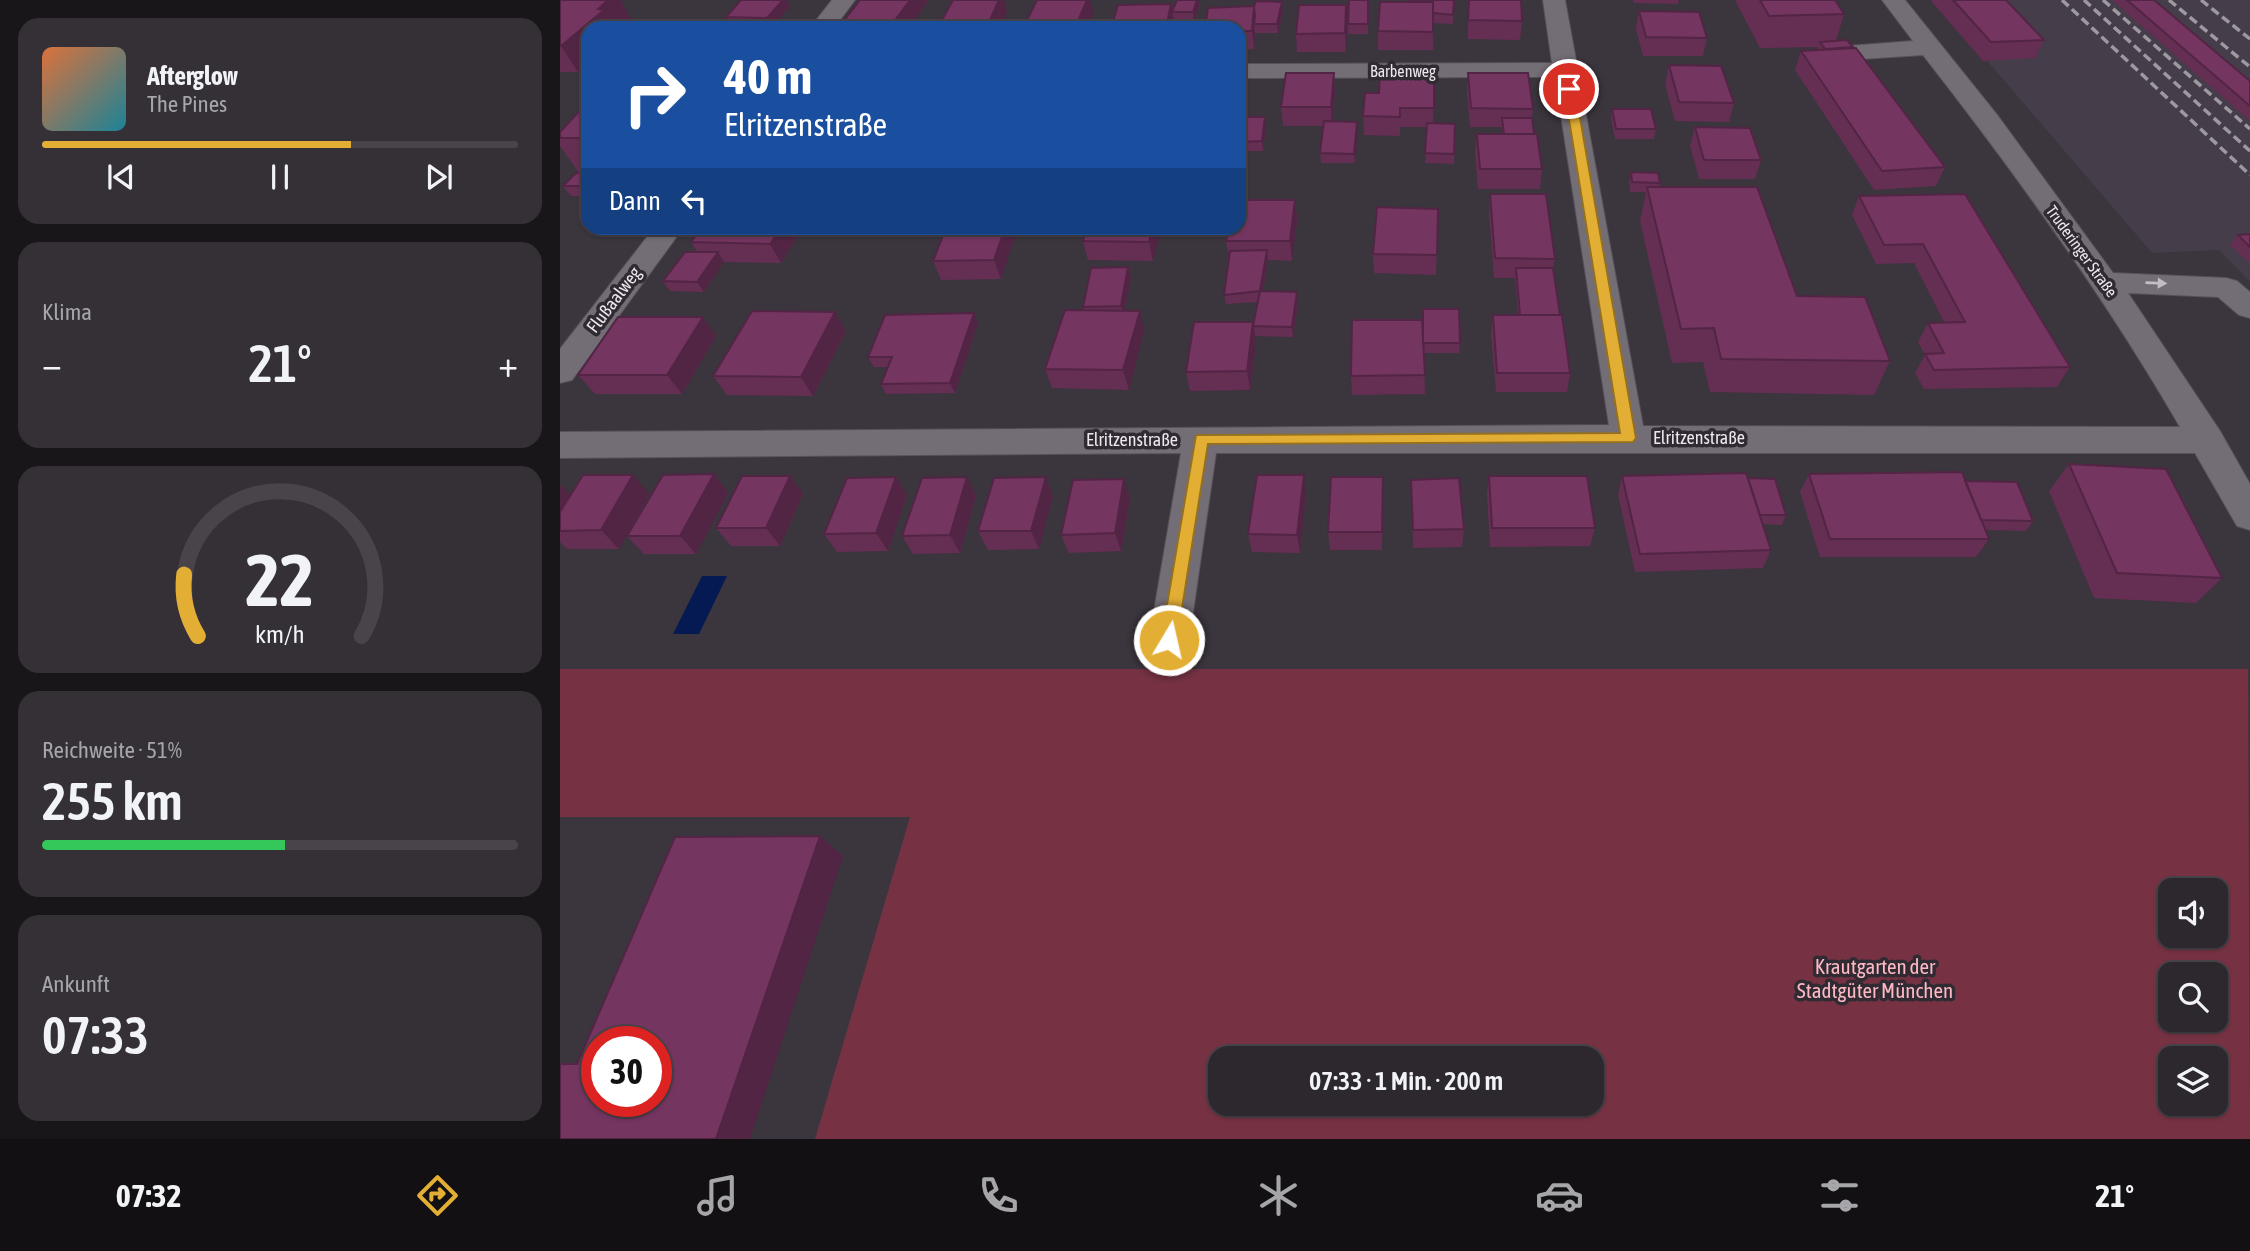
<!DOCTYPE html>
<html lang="de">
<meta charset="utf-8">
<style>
body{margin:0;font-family:"Asap Condensed",sans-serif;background:#343036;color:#f1f3f6;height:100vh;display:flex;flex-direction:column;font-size:26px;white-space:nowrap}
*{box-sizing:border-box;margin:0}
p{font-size:23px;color:#a6a6aa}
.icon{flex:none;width:38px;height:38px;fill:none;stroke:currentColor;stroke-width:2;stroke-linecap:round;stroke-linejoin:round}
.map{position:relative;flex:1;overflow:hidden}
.side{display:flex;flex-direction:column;gap:18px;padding:18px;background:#181619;width:560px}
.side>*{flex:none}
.banner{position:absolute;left:21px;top:21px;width:665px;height:214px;border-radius:21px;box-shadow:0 2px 5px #0004,0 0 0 2px #48444a;background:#1a4fa0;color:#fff;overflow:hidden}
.tools{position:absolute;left:1598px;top:878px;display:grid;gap:14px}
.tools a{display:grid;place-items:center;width:70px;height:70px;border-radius:14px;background:#2c282e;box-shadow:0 2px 5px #0004,0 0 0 2px #48444a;font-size:35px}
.speed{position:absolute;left:21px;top:1026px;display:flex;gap:14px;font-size:35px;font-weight:700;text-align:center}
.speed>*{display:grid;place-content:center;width:91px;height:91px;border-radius:50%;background:#2c282e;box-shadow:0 2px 5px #0004,0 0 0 2px #48444a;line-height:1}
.speed .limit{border:10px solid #d22;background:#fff;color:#111}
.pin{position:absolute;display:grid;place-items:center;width:60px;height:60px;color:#fff;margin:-30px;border:4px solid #fff;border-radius:50%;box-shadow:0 2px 7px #0007}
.me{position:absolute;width:77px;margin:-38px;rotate:9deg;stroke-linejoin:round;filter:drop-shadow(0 0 5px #0008)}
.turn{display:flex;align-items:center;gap:24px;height:147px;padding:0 28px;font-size:32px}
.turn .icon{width:91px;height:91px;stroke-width:2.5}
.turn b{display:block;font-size:49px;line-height:60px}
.then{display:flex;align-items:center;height:66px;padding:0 28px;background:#0003;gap:14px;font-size:26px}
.big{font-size:52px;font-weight:600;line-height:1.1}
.side .widget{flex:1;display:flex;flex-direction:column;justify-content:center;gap:10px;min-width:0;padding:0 24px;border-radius:21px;background:#343036}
.side .dial{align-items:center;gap:0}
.dial svg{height:182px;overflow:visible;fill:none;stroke:#48444a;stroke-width:7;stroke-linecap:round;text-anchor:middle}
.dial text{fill:#f1f3f6;stroke:none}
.song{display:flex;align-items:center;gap:21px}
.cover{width:84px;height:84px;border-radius:10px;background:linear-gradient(135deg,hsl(20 70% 55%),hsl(190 70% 35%))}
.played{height:7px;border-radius:4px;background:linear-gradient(90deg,#e3ae34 65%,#48444a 65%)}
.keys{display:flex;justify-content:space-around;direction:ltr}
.heat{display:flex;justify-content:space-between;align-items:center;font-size:38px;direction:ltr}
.charge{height:10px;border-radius:5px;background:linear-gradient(90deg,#34c759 51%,#48444a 0)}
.trip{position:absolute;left:648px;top:1046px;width:396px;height:70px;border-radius:21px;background:#2c282e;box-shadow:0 2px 5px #0004,0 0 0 2px #48444a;font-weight:600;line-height:70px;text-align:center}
.tab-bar{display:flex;height:112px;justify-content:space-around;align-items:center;background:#121012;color:#a6a6aa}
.tab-bar .icon{width:49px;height:49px}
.tab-bar .selected{color:#e3ae34}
.tab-bar b{font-size:32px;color:#f1f3f6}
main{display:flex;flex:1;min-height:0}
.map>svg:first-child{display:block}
</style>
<main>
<section class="side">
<div class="widget">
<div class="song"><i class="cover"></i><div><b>Afterglow</b><p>The Pines</p></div></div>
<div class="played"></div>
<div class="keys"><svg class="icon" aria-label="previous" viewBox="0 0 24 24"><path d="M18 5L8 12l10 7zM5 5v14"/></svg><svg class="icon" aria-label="pause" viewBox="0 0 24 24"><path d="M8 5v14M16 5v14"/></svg><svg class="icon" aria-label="next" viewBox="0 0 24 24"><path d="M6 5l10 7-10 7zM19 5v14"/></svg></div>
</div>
<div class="widget"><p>Klima</p>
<div class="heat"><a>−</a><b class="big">21°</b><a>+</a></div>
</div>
<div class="widget dial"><svg viewBox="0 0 100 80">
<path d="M14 69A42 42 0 1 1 86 69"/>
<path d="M14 69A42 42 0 0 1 8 42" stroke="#e3ae34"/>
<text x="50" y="56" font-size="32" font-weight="700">22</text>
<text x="50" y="72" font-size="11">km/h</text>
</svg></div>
<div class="widget"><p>Reichweite · 51%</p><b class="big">255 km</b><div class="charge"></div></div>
<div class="widget"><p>Ankunft</p><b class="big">07:33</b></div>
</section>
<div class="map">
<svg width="1690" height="1139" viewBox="0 0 1690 1139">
<rect width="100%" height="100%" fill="#3b353d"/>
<path fill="#463d4a" d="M1375 0H1690V282L1659 250 1592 253Z"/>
<path fill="#763243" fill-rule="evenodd" d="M0 669H1688L1690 1139H255L350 817H0ZM1610 891H1656V936H1610ZM1610 975H1656V1020H1610ZM660 1059H1031V1104H660ZM1610 1059H1656V1104H1610Z"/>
<path fill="#051952" d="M142 576H167L139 634H113Z"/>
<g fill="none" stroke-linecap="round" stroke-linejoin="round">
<defs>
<path id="minor" d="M272 0H295L274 28H250Z
M983 0H1005L1083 426 1620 427C1545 297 1456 174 1363 55L1287 60 1278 58 1275 53 1278 48 1287 46 1353 41 1322 0H1345L1438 116 1553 273 1666 278 1677 281 1690 292V318L1679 315 1658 297 1568 293 1660 431 1690 484V530L1677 526 1635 453H656L629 640 623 652 609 657 595 652 589 640 621 453 0 458V432L1049 425 995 77 679 78V64L992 63Z
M94 228H123L12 380 0 383V349Z"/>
</defs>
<use href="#minor" stroke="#575159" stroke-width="2"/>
<use href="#minor" fill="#736d76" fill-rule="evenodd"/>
<path stroke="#9e99a0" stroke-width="3.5" stroke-dasharray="9 4.5" stroke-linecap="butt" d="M1502 0 1690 175
M1524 0 1690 151
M1543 0 1690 129
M1609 0 1690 67
M1641 0 1690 39"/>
</g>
<path fill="#652e53" d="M0 0H63L61 2 71 19 28 28 18 72H0Z
M617 0H638L639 7 634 22 614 21 613 28H551L613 11Z
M808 0V34H788V24Z
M894 0 893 24 873 23V50H818V31L849 2Z
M908 0H961L962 21 960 40 908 39Z
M1073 0H1119L1118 4 1074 3Z
M1175 0H1275L1284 14 1276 41 1385 167 1376 186 1314 190 1235 70 1241 51 1257 50 1258 47 1200 48Z
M1372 0H1446L1484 40 1475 58 1423 61 1372 2Z
M1552 0H1594L1690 81V121Z
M367 2 354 21 369 28H286L283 22Z
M786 5V52H737L736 34Z
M230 6 212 27 171 26 166 17Z
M723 11 718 33H695L694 49 679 50V28Z
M1079 11 1147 38 1143 56H1083L1076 29Z
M447 12 440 28H385L382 20Z
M1109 65 1174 103 1169 122 1115 121 1105 84Z
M874 71 873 123 895 124 894 164 865 163 867 127H840V136L804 135 803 116 819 93Z
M679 72 686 91 682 117H705L706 126 703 151H679Z
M908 73 973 109 972 118 974 134 982 169 980 189H918L915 153 917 134H942V127H910L907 92Z
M775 92 772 121 798 131 795 163H761L760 153 764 126H723L721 107Z
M28 107V196H11L3 186 19 173 0 146V132Z
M1052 109 1096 129 1094 139H1055L1051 119Z
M1135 127 1201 160 1195 179H1139L1130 146Z
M1071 172 1100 183 1099 187 1237 296 1330 361 1314 395 1150 392 1143 362 1112 363 1080 221 1086 192H1070L1069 182Z
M930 194 995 259 993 268 1000 315 1010 373 1007 392H936L931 334 933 315H958L955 278H934L929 213Z
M1405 194 1510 367 1497 387 1364 389 1355 373 1365 355 1358 342 1368 323 1384 322 1354 263 1316 264 1292 215 1299 196Z
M735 200 737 220 732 261 708 260 703 291 737 292 738 302 733 337 695 336 696 341 690 390 630 391 626 372 694 325 698 302 666 304 664 295 669 258 666 241Z
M878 209 876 275 814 273 813 254Z
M243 228 221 263 164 262 144 292 110 291 103 281 137 252 131 242Z
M386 228H452L455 236 441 279 381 280 373 261Z
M602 228 593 261 528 260 523 241Z
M1690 234V264L1670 245 1678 235Z
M568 267 571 277 565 311 584 330 569 390 492 388 485 369 524 310 523 307Z
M275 312 286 331 253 396 167 395 153 376Z
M414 313 418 323 395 393 326 394 321 384 328 367H314L308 357Z
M863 329 900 343 899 353H864L865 394 792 395 791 376Z
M156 336 122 394H35L18 375Z
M1509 464 1662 578 1636 603 1534 598 1489 491Z
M154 474 168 493 136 554H84L67 536Z
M1249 474 1405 481 1473 521 1466 531 1425 530 1429 539 1416 557H1260L1240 492Z
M929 476 1035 528 1030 546 930 547 927 494Z
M1062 476 1188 478 1226 515 1222 525 1203 524 1211 550 1203 568 1075 572 1058 495Z
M823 477 822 550H770L768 532Z
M851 480 904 529 902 547 853 548Z
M89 494 59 549H7L0 542V512Z
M243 494 220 546H171L156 528Z
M746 494 740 553 692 552 688 534Z
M347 495 328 551 277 552 264 534Z
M416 496 400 553 353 554 342 536Z
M493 496 479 549 428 550 418 531Z
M570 497 561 551 509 553 501 535Z"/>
<path fill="#522544" d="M31 0H63L61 2 71 19 61 28H28V63L18 72 1 46Z
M223 0H227L230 6 212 27 207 18Z
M350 0H367V2L349 28H335L333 23Z
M439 0H444L447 12 440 28H432L430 20Z
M527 0H530L533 13 527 28H515Z
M637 0H638L639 7 634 22 633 12Z
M722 2 723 11 718 33 717 24Z
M611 4 614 22 613 28H606Z
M786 5 787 23 786 52 785 33Z
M694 6 696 24H694L695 33 694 49 692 31Z
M367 21 369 28H362Z
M684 72 686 91 680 125 679 98Z
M774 73 775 92 772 126 771 107Z
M705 117 706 126 703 151 702 141Z
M797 122 798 131 795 163 794 154Z
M735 200 737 220 732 261 730 241Z
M221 228H243L221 263 210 244Z
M445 228H452L455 236 441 279 434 260Z
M593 228H602L593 261 589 242Z
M707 250 708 260 701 301 700 291Z
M158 252 164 262 144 292 137 282Z
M568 267 571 277 564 316 561 306Z
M737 292 738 302 733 337 732 327Z
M580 311 584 330 569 390 563 370Z
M275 312 286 331 253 396 241 377Z
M414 313 418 323 395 393 390 383Z
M143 317 156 336 122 394 107 375Z
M693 322 696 341 690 390 687 371Z
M154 474 168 493 136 554 120 536Z
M73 475 89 494 59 549 41 530Z
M744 475 746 494 740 553 737 535Z
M230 476 243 494 220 546 206 528Z
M336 477 347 495 328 551 316 533Z
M407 477 416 496 400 553 390 535Z
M486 477 493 496 479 549 471 531Z
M564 479 570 497 561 551 555 533Z
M0 484 11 495 0 511Z
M260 836 283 856 190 1139H156Z"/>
<path fill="#753561" stroke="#522544" stroke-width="2" fill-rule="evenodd" d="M0 0H48L38 9 44 10 1 46H0Z
M181 0H223L207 18 166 17Z
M300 0H350L333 23 283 22Z
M393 0H439L430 20H382Z
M477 0H527L515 28H463Z
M617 0H637L633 12H612Z
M789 0H808V24H788Z
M849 0H894L893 15 873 13V2H849Z
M909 0H961L962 21 908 20Z
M1200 0H1275L1284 14 1209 16Z
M1393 0H1446L1484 40 1431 42Z
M1567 0H1594L1690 81V106Z
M696 1 722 2 717 24H694L695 15 694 7Z
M820 2H873V32L818 31Z
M611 4 606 28H551L558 5Z
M739 5H786L785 33 736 34Z
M694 6 692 31H679V28H645L648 8Z
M1079 11 1139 12 1147 38 1086 37Z
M347 21H367L362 28H342Z
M1287 40 1293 47 1265 49 1260 42Z
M1296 48 1385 167 1322 171 1241 51Z
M1109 65 1161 66 1174 103 1119 102Z
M820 71H874V108H840V117L803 116 805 93H819Z
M679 72H684L679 98Z
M726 73H774L771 107H721Z
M908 73H968L973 109 911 108Z
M23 107H28V138H0V132Z
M1052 109H1091L1096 129H1056Z
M679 117H705L702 141 679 142Z
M942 118H972L974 134H944Z
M764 121 797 122 794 154 760 153Z
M867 123 895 124 894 154 865 153Z
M1135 127 1190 128 1201 160H1144Z
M917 134H977L982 169H920Z
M1071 172 1098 173 1100 183 1072 182Z
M16 173H28V186H3Z
M1087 187H1197L1237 296 1305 297 1330 361 1161 359 1154 328 1121 329Z
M930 194H986L995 259 935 258Z
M1405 194 1510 367 1374 370 1365 354 1384 353 1368 323 1405 322 1363 244 1324 245 1299 196Z
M679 200H735L730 241H666L669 228H679Z
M817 207 878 209 877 255 813 254Z
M142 228H221L210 244 131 242Z
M386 228H445L434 260 373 261Z
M527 228H593L589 242 523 241Z
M1690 234V247L1678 235Z
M707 250 700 291 664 295 670 251Z
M125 252H158L137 282 103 281Z
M568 267 561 306 523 307 531 268Z
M956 268H993L1000 315H960Z
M700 291 737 292 732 327 693 326Z
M863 309H899L900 343H863Z
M505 310 580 311 563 370 485 369Z
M192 311 275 312 241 377 153 376Z
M414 313 390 383 321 384 332 357H308L325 315Z
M933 315H1002L1010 373H937Z
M58 317H143L107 375H18Z
M792 320H862L865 375 791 376Z
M634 322H693L687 371 626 372Z
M1509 464 1606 469 1662 578 1557 573Z
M1402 472 1429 539H1270L1249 474Z
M1186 473 1211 550 1080 554 1062 476Z
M154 474 120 536H67L103 475Z
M23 475H73L41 530 0 531V512Z
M697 475H744L737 535 688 534Z
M182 476H230L206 528H156Z
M929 476H1027L1035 528H932Z
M336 477 316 533 264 534 287 478Z
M407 477 390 535 342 536 362 478Z
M486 477 471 531H418L434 478Z
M771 477H823L822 532H768Z
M899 478 904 529 853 530 851 480Z
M1188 478 1215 479 1226 515H1200Z
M564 479 555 533 501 535 513 480Z
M1405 481 1457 482 1473 521 1421 520Z
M260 836 156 1139H0V1064H17L115 837ZM37 1041H96V1101H37Z"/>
<defs><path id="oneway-solid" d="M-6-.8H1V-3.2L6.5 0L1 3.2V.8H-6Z" transform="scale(1.75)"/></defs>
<use fill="#c2bdc4" href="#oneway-solid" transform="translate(1596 283) rotate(2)"/>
<path fill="#e3ae34" stroke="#947122" stroke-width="2" d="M1009 86 1015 89 1076 438 1073 442 648 444 617 640 615 645H603L601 640 636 435 1060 433 1004 89Z"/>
<g text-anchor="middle" stroke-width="7" stroke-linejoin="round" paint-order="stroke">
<g font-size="16" fill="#ece8ee" stroke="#302b33">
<text x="843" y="77">Barbenweg</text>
<text transform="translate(1522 251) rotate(54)" y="6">Truderinger Straße</text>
</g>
<g font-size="18" fill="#ece8ee" stroke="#302b33">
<text transform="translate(54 300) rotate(-53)" y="6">Flußaalweg</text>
<text x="1139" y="444">Elritzenstraße</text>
<text x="572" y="446">Elritzenstraße</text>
</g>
<g font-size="21" fill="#feb9c5" stroke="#302b33">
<text x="1315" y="974">Krautgarten der<tspan x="1315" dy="24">Stadtgüter München</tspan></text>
</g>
</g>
</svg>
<div class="tools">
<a><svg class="icon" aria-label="sound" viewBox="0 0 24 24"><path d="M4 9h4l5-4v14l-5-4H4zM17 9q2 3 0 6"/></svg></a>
<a><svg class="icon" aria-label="search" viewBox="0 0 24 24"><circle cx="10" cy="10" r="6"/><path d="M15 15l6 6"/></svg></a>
<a><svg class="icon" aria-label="layers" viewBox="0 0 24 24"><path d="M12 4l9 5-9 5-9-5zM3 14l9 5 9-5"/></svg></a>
</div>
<div class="speed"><div class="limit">30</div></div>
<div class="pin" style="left:1009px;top:89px;background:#d93025"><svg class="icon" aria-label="arrive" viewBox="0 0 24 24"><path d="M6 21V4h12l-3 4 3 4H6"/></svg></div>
<svg class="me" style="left:609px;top:640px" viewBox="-20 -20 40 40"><circle r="17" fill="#e3ae34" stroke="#fff" stroke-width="3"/><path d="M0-11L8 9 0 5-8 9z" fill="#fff"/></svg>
<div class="trip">07:33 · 1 Min. · 200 m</div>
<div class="banner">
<div class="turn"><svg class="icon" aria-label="right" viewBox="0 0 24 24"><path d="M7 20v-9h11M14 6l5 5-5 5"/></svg><div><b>40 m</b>Elritzenstraße</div></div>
<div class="then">Dann<svg class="icon" aria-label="left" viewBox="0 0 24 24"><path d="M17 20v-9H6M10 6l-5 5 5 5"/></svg></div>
</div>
</div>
</main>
<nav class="tab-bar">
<b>07:32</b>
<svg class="icon selected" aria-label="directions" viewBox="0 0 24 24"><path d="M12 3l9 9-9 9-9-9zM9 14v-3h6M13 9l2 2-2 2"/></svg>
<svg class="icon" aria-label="music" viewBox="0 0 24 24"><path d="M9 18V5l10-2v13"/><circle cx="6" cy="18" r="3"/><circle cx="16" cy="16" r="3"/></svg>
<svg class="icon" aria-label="phone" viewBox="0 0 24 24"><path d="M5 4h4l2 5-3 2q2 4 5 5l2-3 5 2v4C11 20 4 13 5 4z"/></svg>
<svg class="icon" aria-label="climate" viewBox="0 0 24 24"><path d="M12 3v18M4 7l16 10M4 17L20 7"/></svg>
<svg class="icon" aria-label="car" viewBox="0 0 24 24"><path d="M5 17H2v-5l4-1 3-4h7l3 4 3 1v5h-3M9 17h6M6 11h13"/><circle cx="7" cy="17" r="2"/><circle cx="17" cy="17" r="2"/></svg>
<svg class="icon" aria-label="filters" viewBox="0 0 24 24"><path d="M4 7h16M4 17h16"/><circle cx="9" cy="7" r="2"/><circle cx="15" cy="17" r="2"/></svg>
<b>21°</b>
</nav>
